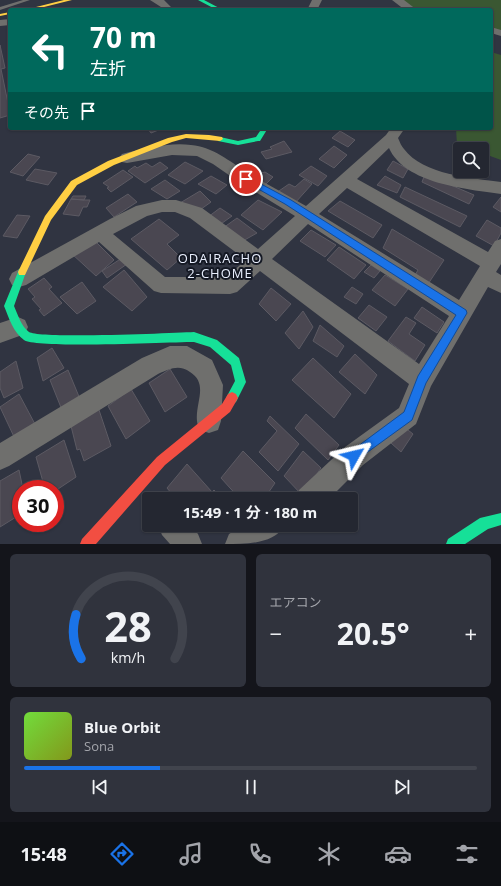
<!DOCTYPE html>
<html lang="ja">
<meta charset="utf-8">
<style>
body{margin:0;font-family:"Open Sans","Noto Sans JP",sans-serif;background:#30333d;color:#f1f3f6;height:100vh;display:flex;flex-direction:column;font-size:15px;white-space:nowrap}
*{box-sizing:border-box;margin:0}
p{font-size:13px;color:#a3a5ab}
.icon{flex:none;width:22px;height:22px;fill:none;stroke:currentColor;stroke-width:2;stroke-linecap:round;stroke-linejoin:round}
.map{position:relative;height:544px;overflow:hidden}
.sheet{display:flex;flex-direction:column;gap:10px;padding:10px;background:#14151b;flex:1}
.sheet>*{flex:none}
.guide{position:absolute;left:8px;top:8px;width:485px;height:122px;border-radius:4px;box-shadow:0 1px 3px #0004,0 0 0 1px #41444d;background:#00695c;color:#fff;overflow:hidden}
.fabs{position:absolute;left:453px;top:142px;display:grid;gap:8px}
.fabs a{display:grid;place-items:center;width:36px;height:36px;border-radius:4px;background:#242731;box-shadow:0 1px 3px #0004,0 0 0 1px #41444d;font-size:20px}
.speed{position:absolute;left:12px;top:480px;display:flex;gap:8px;font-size:20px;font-weight:700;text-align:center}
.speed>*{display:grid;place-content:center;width:52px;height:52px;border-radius:50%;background:#242731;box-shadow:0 1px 3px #0004,0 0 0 1px #41444d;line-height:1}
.speed .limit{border:6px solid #d22;background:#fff;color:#111}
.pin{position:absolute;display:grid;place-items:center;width:34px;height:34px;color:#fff;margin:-17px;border:2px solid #fff;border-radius:50%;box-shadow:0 1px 4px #0007}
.me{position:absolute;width:44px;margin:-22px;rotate:53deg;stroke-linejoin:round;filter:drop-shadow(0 0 3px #0008)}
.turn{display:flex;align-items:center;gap:14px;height:84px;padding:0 16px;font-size:18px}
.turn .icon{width:52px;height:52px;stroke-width:2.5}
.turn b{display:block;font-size:28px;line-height:34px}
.then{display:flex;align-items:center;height:38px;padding:0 16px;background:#0003;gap:8px;font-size:15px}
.big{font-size:30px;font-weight:700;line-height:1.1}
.sheet .card{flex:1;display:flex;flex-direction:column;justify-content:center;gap:6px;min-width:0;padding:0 14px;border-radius:6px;background:#30333d}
.sheet .dial{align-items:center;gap:0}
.dial svg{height:104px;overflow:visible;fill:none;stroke:#41444d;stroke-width:7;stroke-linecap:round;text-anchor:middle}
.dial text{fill:#f1f3f6;stroke:none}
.song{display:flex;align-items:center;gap:12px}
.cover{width:48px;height:48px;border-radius:6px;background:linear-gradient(135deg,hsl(100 70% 55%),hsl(70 70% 35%))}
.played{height:4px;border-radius:2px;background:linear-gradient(90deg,#1a73e8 30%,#41444d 30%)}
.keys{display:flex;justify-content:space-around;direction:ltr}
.heat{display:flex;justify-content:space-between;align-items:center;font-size:22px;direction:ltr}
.sheet .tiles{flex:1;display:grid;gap:10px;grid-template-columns:1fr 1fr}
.card:last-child{grid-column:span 2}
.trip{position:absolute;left:142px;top:492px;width:216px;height:40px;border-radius:4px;background:#242731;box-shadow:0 1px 3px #0004,0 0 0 1px #41444d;font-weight:700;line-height:40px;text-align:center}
.tab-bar{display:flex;height:64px;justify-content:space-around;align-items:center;background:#0e1014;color:#a3a5ab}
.tab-bar .icon{width:28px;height:28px}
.tab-bar .on{color:#1a73e8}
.tab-bar b{font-size:18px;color:#f1f3f6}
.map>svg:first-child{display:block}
</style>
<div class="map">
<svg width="501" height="544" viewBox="0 0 501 544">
<rect width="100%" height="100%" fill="#303441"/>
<path fill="#3a5732" d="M400 0H501V32L491 29V10H415Z
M491 52 501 55V160L482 153V149H469L457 145 456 128H491Z"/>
<path fill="#4a4751" stroke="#5c5a63" d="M0 45 5 68 1 69 10 113V115L0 118Z
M160 128 161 129 151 133 148 129Z
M340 131 355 140 348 147 332 138Z
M284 141 292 152 266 159 261 152 272 149 270 147Z
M334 146 347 155 334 168 319 159Z
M28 154 40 157 23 176 10 172Z
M393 161 408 169 403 178 387 170Z
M160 162 168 168 145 183 128 171 135 166 137 168 146 163 152 167Z
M185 162 203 171 185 184 168 175Z
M311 166 327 176 318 186 299 175Z
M35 169 57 173 48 185 26 180Z
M123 170 133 177 111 192 107 188 109 187 103 183Z
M265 172 273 177 265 185 250 176Z
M425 174 474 195 469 204 422 182Z
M211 176 227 185 216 194 198 184Z
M385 176 401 185 397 193 377 185Z
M304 179 312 184 295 203 276 193 289 184 295 187Z
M165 180 180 191 167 199 151 189Z
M405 187 467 216 460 227 400 197Z
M200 191 211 202 197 212 180 203Z
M128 194 137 202 114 217 106 208Z
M73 196H86L84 200 71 199Z
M501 197V212L493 207Z
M71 199 84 200H90L87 207H83L79 216 63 214Z
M258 200 282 212 263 230 241 215Z
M340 201 382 225 373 238 328 211Z
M220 208 232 216 218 226 208 217Z
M17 215 30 216 17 238 3 236Z
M237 218 257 233 241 242 223 228Z
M159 219 179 235 167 244 181 258 167 270 131 239Z
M487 220 501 228V233L494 246 476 236Z
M392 229 444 260 428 284 414 277 418 270 383 248Z
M311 230 336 245 325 257 300 241Z
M95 241 114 260 96 276 72 254Z
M339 247 366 265 354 279 327 260Z
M122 258 127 264 107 278 102 271Z
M371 265 380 271 374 278 364 272Z
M124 270 147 297 132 311 103 287Z
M385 275 408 289 395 306 372 290Z
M44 278 52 287 49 289 62 303 44 316 39 310 41 309 32 299 35 297 28 289Z
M82 282 96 301 77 314 60 297Z
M352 287 363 294 356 304 344 297Z
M271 288 291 304 276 321 259 304Z
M369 305 387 317 376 331 358 318Z
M422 307 444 322 437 333 414 318Z
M303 311 313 327 299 349 285 333Z
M406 317 416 323 409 334 425 345 415 361 388 341Z
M320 325 344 346 337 357 313 341Z
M52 348 64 368 43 381 37 358Z
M355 354 377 375 365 394 339 372Z
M313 358 351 394 334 418 292 380Z
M16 361 23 388 4 398 0 388V372Z
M170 369 187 397 165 412 149 383Z
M68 370 80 399 62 410 50 380Z
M131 389 150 421 126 439 108 406Z
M19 394 36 426 16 441 0 407Z
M98 407 111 446 84 461 80 449 77 450 70 422Z
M306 414 339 445 328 460 295 428Z
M270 416 299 444 278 471 259 452 277 431 267 421Z
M403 426 413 434 401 452 391 443Z
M64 440 76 477 55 491V489H45L36 457Z
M243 451 275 483 264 499H240L221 478Z
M303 451 321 468 302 495 284 476Z
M187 464 212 492 214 490 223 499H176L167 488Z
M19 470 23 489H21V514L0 527V481Z"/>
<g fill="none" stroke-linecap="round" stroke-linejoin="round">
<path fill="#6f6f6d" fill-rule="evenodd" d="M23 0H30L0 10V7Z"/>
<path fill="#6f6f6d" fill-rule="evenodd" d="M150 0H164L171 7 169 10H159L161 7Z
M312 0H322L317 10H307Z
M392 0H404L417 10H405Z
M10 19V25L0 26V20Z
M491 27 501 30V36L491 33Z
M391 128H405L398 138C400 142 401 146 404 149 423 175 472 178 501 182V194C467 189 405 184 389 148L357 179 488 252 495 241 501 239V264L496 272 501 275V293L488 287 431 386 416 424 363 465 329 499H295L299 490 345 447 399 408 409 384 260 271 237 292 230 294 161 293 154 291 99 242 26 285 19 287 12 285 9 279 12 273 110 219 136 206 162 200H176L202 208 258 249 295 216 236 180 213 164 197 156 172 155 127 163 122 162 119 158 122 154C143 149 169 142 191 145 213 147 229 161 248 173 267 184 287 195 306 206L386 135ZM347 188 480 266 459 300 319 214ZM162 212H175L190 218 246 260 226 277H165L113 234 147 216ZM308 224 449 316 419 364 272 259Z
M18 317 25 320 28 327 25 334 0 343V323Z
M170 346H187L212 360 223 385 221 421 218 430 209 433 200 430C199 427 197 424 197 421 195 403 209 384 190 372 179 364 169 369 158 374L9 466 0 470V443L142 358Z
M158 525H190L198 534 202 544H170L162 535Z
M244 525H285C274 544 248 544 225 544L229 534Z"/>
<path fill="#16e098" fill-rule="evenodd" d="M198 0H204L223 10H217Z
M262 128H268L260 141H258L238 145 218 141 217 139 220 137 238 141 256 137Z
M22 268 25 269 26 272 14 306C18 315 21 326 29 332 41 339 171 333 194 332L217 340 239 358 246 382 236 402 232 404 228 402 226 398 235 381 231 365 210 347 194 342C169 342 37 349 24 340 13 332 9 318 4 306L18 272 19 269Z
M501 513V525L488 529 465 544H446L448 539 480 518Z"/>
<path fill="#ffcf43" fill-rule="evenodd" d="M64 0H72L32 10H24Z
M10 12V14L0 16V14Z
M186 134 209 135 222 137 223 139 220 141 186 138 172 142 114 165 77 185 51 220 25 275H19L18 272 45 216 71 181 108 161 168 138Z"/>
<path fill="#f24e42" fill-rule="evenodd" d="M232 392 236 394 238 398 230 412 165 465 96 544H80L82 539 157 457 222 404 228 394Z"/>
</g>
<path fill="#1a73e8" stroke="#114b97" d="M246 176 291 200 466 310 467 313 426 383 412 420 354 462 350 460 348 456 350 452 404 412 418 376 456 315 285 204 244 181V177Z"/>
<g text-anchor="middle" stroke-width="4" stroke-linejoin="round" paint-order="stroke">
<g font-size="13" letter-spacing="1" fill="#e9effe" stroke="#151924">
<text x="220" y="263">ODAIRACHO<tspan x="220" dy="15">2-CHOME</tspan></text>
</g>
</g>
</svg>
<div class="fabs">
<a><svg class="icon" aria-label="search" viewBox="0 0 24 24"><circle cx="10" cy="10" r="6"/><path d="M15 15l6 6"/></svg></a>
</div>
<div class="speed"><div class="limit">30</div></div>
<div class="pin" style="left:246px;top:179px;background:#d93025"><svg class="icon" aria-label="arrive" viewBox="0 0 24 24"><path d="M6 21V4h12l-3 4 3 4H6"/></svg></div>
<svg class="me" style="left:354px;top:456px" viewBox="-20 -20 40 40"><path d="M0-17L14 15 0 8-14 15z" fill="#1a73e8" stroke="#fff" stroke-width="4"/></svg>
<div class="trip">15:49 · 1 分 · 180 m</div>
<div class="guide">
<div class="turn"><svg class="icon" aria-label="left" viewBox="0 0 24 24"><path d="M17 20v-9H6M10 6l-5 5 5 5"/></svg><div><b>70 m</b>左折</div></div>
<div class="then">その先<svg class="icon" aria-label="arrive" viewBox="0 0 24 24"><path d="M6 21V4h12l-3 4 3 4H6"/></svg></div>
</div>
</div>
<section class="sheet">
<div class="tiles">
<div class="card dial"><svg viewBox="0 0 100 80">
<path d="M14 69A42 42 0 1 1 86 69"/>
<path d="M14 69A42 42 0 0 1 10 35" stroke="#1a73e8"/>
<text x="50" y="56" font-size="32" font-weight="700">28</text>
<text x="50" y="72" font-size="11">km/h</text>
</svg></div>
<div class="card"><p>エアコン</p>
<div class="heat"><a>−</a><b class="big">20.5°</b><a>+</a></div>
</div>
<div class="card">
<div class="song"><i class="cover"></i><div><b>Blue Orbit</b><p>Sona</p></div></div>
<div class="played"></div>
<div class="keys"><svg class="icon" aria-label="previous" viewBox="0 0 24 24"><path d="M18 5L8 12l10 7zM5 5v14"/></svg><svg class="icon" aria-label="pause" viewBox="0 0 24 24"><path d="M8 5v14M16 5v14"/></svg><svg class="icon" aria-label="next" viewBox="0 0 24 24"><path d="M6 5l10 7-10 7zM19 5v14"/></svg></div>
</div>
</div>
</section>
<nav class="tab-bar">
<b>15:48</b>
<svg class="icon on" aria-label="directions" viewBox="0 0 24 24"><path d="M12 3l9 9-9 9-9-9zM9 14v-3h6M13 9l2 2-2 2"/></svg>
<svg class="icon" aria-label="music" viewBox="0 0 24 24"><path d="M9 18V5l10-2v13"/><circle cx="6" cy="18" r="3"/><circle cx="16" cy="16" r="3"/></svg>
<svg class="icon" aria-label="phone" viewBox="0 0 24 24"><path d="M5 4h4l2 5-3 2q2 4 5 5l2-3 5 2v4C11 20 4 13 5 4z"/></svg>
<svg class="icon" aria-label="climate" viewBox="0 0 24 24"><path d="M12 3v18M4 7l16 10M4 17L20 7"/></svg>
<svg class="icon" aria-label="car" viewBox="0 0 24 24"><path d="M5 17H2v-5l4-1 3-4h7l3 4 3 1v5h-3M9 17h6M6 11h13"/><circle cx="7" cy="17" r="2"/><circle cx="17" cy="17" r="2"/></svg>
<svg class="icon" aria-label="filters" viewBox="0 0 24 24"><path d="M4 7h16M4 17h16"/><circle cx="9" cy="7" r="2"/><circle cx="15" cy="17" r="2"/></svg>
</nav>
